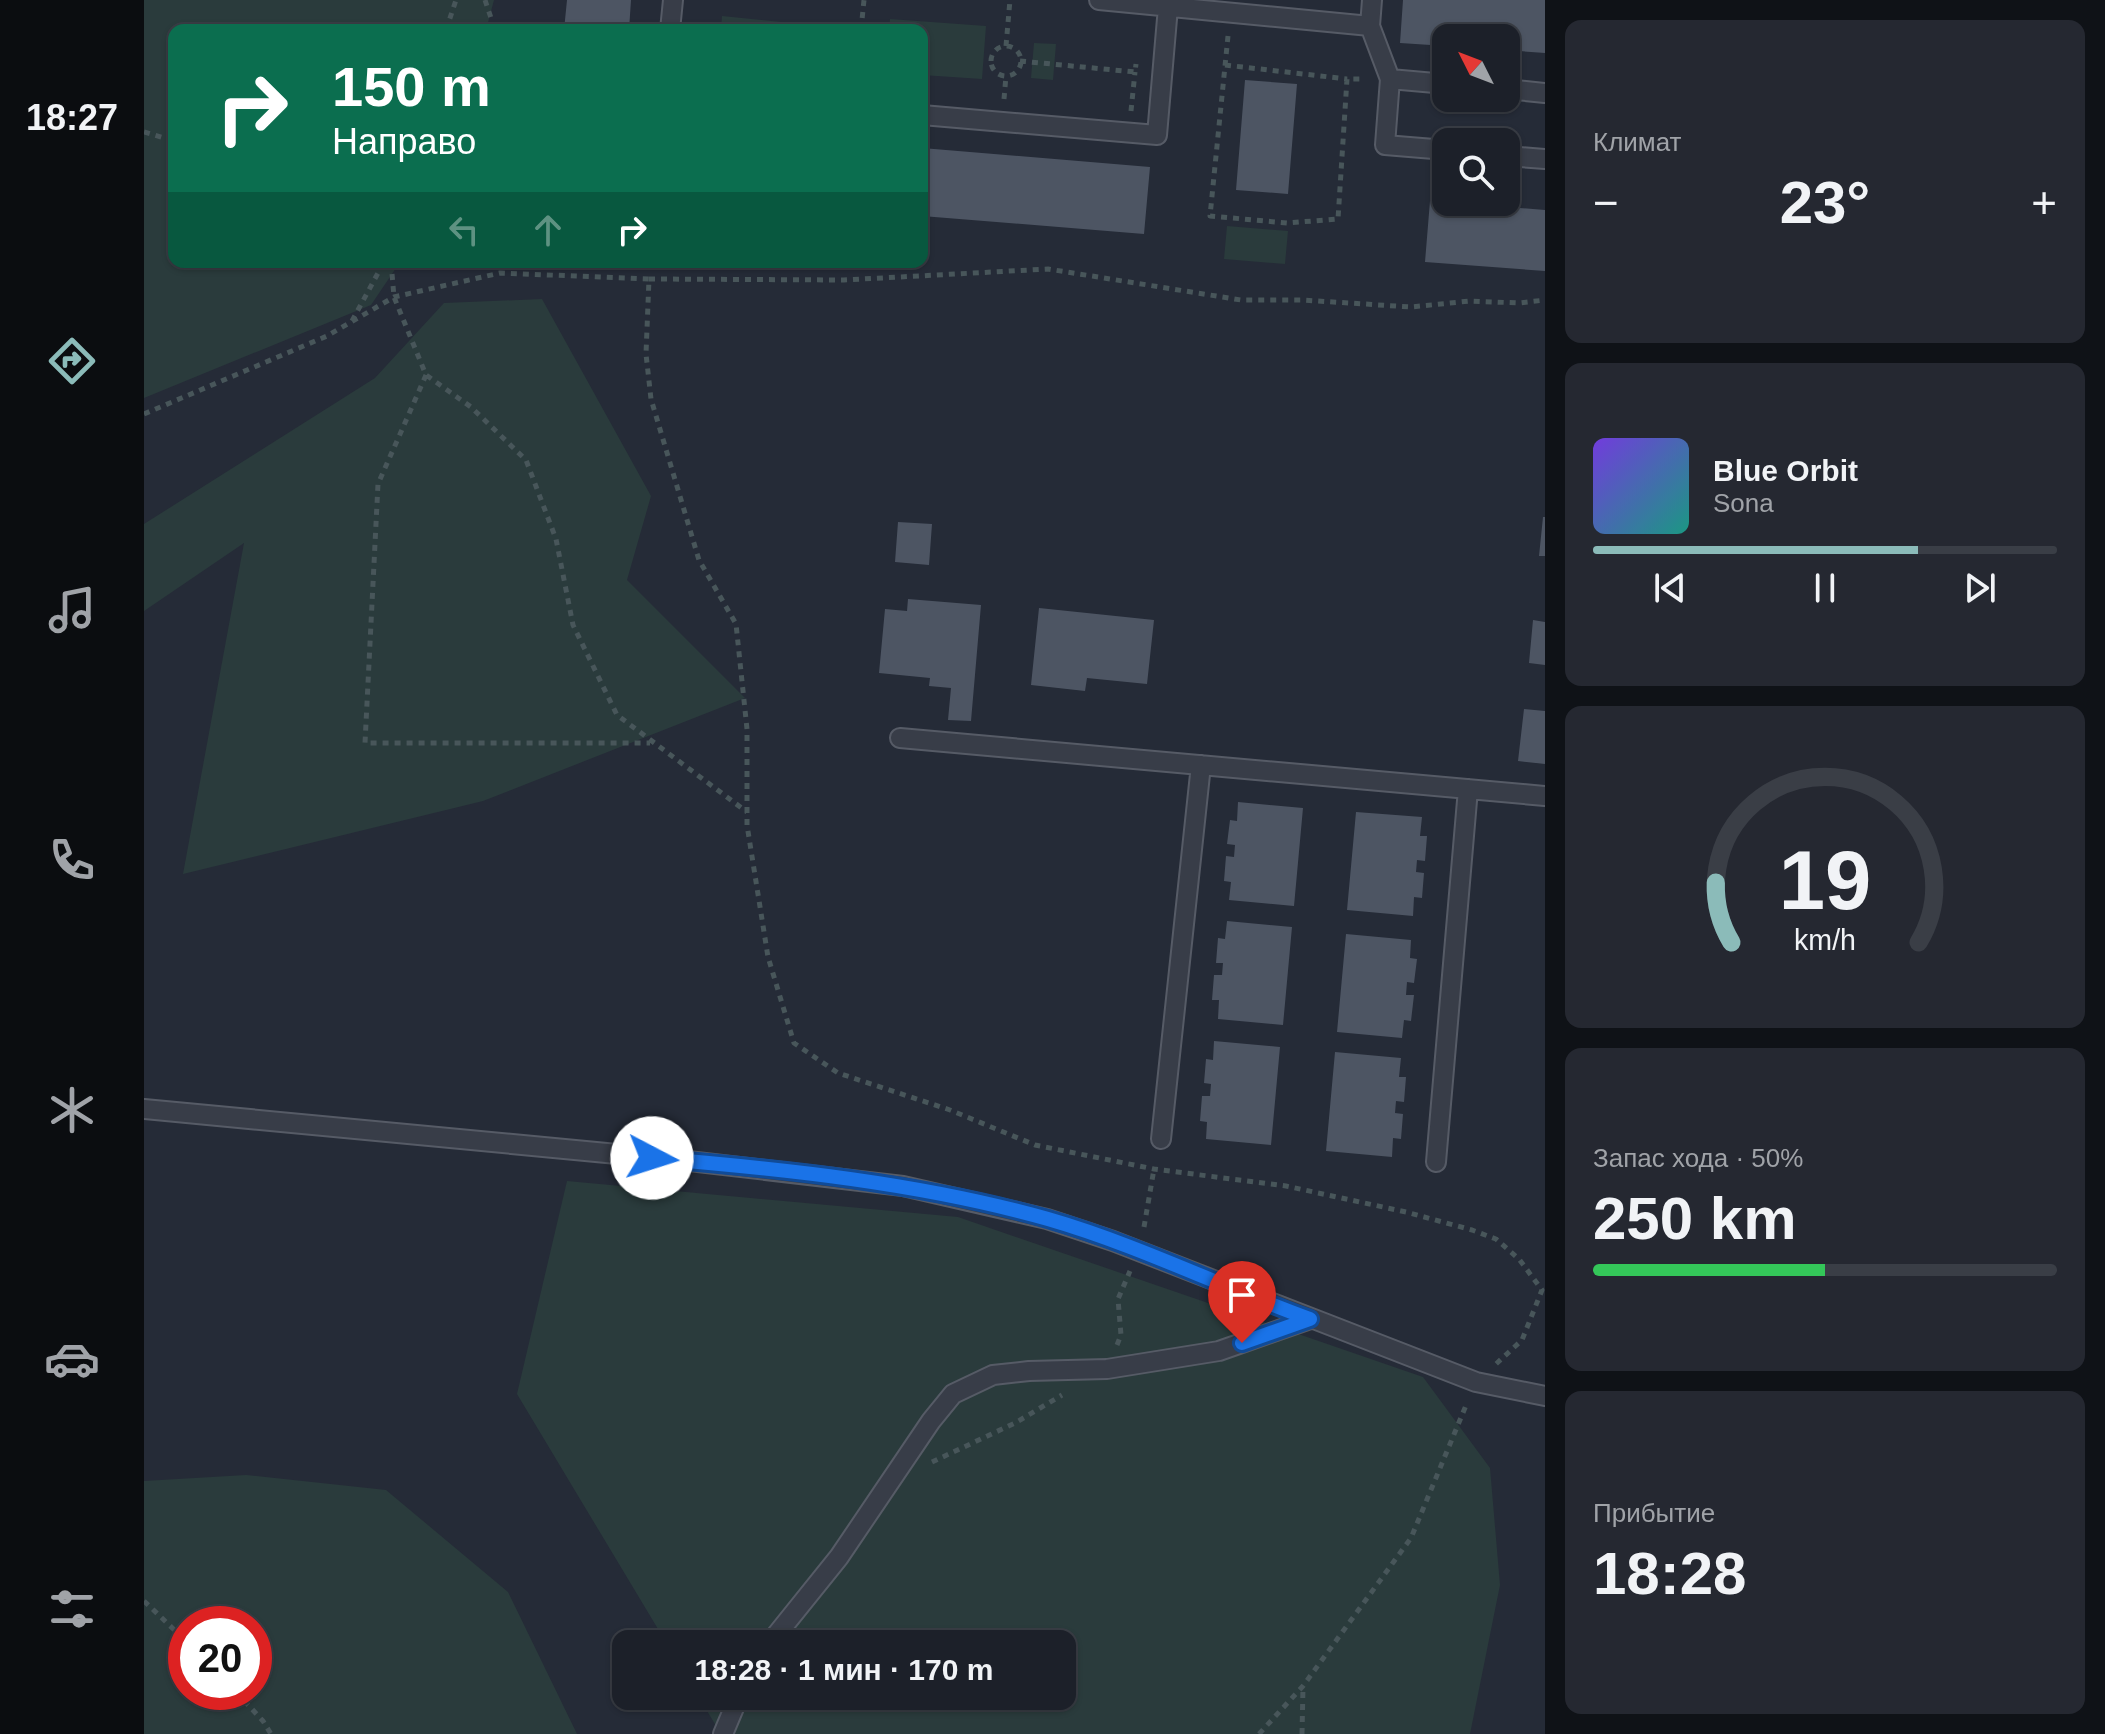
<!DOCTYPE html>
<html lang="ru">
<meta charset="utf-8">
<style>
body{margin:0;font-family:Helvetica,sans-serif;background:#252831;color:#f1f3f6;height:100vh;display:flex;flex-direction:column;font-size:30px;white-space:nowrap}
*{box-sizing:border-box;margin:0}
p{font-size:26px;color:#a0a3a8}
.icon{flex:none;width:44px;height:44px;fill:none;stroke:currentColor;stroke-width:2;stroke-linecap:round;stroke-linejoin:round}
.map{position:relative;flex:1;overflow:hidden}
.details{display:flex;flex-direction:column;gap:20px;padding:20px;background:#0f1217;width:560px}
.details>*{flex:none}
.top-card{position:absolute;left:24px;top:24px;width:760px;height:244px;border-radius:16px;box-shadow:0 2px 6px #0004,0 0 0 2px #3a3e46;background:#0b6e4f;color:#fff;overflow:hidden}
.needle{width:52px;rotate:312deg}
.controls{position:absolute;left:1288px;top:24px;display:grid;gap:16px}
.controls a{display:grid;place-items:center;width:88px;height:88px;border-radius:16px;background:#1c2029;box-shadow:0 2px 6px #0004,0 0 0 2px #3a3e46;font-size:40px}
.speed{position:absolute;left:24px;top:1606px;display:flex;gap:16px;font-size:40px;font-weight:700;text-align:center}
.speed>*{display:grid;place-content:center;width:104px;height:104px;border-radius:50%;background:#1c2029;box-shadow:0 2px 6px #0004,0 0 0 2px #3a3e46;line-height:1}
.speed .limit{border:12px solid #d22;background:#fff;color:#111}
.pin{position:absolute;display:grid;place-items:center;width:68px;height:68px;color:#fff;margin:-82px -34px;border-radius:50% 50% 50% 0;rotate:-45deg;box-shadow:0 0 8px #0007}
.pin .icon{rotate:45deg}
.me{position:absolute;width:88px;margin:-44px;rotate:95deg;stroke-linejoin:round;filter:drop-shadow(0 0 6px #0008)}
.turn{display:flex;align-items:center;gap:28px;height:168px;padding:0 32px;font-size:36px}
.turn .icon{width:104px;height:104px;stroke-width:2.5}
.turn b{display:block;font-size:56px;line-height:68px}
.lanes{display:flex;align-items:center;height:76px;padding:0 32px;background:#0003;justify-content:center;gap:40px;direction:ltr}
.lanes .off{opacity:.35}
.big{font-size:60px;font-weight:600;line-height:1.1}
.details .widget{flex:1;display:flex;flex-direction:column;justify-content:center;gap:12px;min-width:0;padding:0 28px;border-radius:16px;background:#252831}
.details .dial{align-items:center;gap:0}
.dial svg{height:208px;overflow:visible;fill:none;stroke:#3a3e46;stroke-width:7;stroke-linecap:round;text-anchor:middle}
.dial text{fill:#f1f3f6;stroke:none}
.song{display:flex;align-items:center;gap:24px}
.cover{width:96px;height:96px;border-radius:12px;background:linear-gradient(135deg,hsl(260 70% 55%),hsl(170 70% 35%))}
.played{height:8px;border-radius:4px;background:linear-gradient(90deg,#8bbbb9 70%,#3a3e46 70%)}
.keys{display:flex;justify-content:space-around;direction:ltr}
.heat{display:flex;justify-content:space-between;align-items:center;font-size:44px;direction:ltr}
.charge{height:12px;border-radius:6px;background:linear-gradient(90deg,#34c759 50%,#3a3e46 0)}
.trip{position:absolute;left:468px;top:1630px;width:464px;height:80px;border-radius:16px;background:#1c2029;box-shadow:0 2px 6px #0004,0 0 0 2px #3a3e46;font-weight:600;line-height:80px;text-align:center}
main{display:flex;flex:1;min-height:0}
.tabs{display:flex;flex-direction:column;width:144px;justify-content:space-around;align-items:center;background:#0b0d10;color:#a0a3a8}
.tabs .icon{width:56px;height:56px}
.tabs .current{color:#8bbbb9}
.tabs b{font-size:36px;color:#f1f3f6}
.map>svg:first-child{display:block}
</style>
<main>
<nav class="tabs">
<b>18:27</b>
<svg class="icon current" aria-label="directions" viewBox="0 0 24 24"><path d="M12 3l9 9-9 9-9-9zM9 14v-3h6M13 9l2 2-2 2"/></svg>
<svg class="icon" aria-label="music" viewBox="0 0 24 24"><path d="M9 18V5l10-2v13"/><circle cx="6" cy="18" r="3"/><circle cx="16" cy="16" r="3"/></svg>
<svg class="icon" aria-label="phone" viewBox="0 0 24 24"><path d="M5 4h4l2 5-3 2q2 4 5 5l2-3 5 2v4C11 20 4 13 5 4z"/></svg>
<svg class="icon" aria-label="climate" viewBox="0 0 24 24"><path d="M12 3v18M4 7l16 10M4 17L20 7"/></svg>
<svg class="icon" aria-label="car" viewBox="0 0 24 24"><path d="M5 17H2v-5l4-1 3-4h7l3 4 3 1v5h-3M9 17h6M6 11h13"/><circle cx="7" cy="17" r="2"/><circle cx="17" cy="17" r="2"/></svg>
<svg class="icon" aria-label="filters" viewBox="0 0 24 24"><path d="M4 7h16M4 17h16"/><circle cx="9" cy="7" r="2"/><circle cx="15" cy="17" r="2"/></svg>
</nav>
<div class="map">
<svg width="1401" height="1734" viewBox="0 0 1401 1734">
<rect width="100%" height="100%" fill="#252b37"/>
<path fill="#2a3b3c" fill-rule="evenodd" d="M0 0H350L342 30H30V262H256L227 305 0 398Z
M578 16 685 27V30H577Z
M746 19 842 26 838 79 778 75V30H745Z
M890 43 912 44 909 80 887 78Z
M1083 226 1144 231 1141 264 1080 259Z
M398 299 507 496 483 580 601 698 339 801 39 874 100 543 0 611V524L231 378 300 303Z
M423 1181 814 1217 1279 1377 1346 1468 1356 1585 1326 1734H577L554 1696H918V1644H523L373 1394Z
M102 1475 242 1490 364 1592 433 1734H0V1481ZM110 1624V1692H42V1624Z"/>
<path fill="#4d5563" d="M423 0H487L485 30H420Z
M1259 0H1401V53L1362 50V38H1302V46L1256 43Z
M1101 80 1153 84 1144 194 1092 190Z
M778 148 1006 167 1000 234 778 216Z
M1286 201 1401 210V271L1281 262Z
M1399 517H1401V556H1395Z
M754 522 788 524 785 565 751 562Z
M764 599 837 605 827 721 804 720 807 688 785 686 786 678 735 673 741 609 763 611Z
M895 608 1010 620 1003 684 943 678 941 691 887 685Z
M1389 620 1401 622V665L1385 663Z
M1380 709 1401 711V764L1374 761Z
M1094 802 1159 808 1150 906 1085 900 1087 882 1080 881 1082 856 1090 857 1091 845 1083 844 1086 820 1093 821Z
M1212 812 1278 817 1276 836H1283L1281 861 1273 860 1272 872 1280 873 1278 898 1270 897 1269 916 1203 910Z
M1083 921 1148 927 1139 1025 1074 1019 1075 1000H1068L1070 975H1078L1079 963H1072L1074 938 1081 939Z
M1202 934 1267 940 1266 958 1273 959 1270 983 1263 982 1262 995H1270L1267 1021 1260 1020 1258 1038 1193 1032Z
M1070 1041 1136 1047 1127 1145 1062 1139 1063 1122 1056 1121 1058 1096H1066L1067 1084 1060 1083 1062 1059 1069 1060Z
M1191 1052 1257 1058 1255 1077H1262L1260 1102 1252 1101 1251 1113 1259 1114 1257 1139 1249 1138 1248 1157 1182 1151Z"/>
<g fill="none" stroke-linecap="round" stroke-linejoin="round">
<defs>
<path id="lane" d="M955 0 1226 26
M1228 0 1226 26 1246 79 1241 145 1302 150
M526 30 529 0
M1246 79 1302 84
M1362 89 1401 93
M778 115 1013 135 1024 7
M1362 156 1401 159
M756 738 1401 796
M0 1109 536 1160 759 1186 903 1219 969 1241 1332 1382 1401 1396
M1017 1139 1057 765
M1292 1162 1324 789
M625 1644 695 1557 787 1421 809 1394 849 1375 885 1371 963 1369 1075 1351 1166 1319
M579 1734 595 1696"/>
</defs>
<use href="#lane" stroke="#565b66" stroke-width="22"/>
<path stroke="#48565a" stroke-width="5" stroke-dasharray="6 6" stroke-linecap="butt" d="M341 0 351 30
M302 30 312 0
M717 30 720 0
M1084 36 1066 216 1143 223 1194 219 1203 79H1221
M862 46 866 0
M847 61a15 15 0 1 1 30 0a15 15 0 1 1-30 0Z
M876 61 991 72 992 64
M1081 65 1203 79
M860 99 862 76
M987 111 991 72
M0 132 30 141
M247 262 250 297 282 375 327 407 382 460 412 539 429 625 473 715 603 812
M505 279 700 280 904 269 1097 300H1158L1267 307 1326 301 1375 303 1401 300
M208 321 240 262
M282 375 234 484 221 743H506
M0 414 183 336 250 297 356 273 505 279 502 354 507 399 555 560 592 624 603 729V825L624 957 650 1043 694 1073 806 1110 891 1145 1010 1169 1142 1186 1262 1212 1328 1230 1352 1239 1375 1259 1398 1290 1378 1340 1352 1364
M1000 1227 1010 1169
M973 1345 977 1335 974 1299 986 1271
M788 1462 871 1423 918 1395
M0 1601 42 1641
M92 1692 119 1721 127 1734
M1115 1734 1159 1686 1267 1538 1323 1403
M1158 1734 1159 1687"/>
<use href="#lane" stroke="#383d48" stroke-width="18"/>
</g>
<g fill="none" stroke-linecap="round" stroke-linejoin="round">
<defs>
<path id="route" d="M508 1158C640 1169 776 1183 904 1219 994 1245 1078 1287 1166 1319L1098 1343"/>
</defs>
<use href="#route" stroke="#114b97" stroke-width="20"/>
<use href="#route" stroke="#1a73e8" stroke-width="14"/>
</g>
</svg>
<div class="controls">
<a><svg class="needle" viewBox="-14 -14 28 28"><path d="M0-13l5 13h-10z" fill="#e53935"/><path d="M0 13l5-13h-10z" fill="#a0a3a8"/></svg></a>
<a><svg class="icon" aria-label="search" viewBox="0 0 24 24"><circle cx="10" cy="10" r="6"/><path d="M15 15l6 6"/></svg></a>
</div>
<div class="speed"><div class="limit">20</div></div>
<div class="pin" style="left:1098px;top:1343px;background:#d93025"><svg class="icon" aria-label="arrive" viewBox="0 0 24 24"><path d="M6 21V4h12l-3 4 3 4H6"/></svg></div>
<svg class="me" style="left:508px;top:1158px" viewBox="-20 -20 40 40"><circle r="19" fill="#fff"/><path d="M0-13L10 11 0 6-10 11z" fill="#1a73e8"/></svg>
<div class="trip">18:28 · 1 мин · 170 m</div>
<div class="top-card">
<div class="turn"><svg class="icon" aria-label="right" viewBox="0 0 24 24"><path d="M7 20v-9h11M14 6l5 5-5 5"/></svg><div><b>150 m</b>Направо</div></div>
<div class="lanes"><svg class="icon off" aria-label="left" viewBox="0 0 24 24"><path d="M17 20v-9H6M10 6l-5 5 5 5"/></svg><svg class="icon off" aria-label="ahead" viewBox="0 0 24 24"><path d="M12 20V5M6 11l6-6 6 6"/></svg><svg class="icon" aria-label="right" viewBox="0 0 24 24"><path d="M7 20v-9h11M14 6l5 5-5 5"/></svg></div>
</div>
</div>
<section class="details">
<div class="widget"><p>Климат</p>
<div class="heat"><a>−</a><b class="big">23°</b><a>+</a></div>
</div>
<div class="widget">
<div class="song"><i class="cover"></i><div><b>Blue Orbit</b><p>Sona</p></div></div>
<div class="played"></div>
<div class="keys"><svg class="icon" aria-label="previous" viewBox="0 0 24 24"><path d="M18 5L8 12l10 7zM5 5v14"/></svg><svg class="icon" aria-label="pause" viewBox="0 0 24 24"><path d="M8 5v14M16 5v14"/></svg><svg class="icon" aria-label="next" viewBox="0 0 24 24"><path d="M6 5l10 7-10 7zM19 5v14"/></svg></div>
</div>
<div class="widget dial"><svg viewBox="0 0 100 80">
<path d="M14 69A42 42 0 1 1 86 69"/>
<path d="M14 69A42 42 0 0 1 8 46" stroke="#8bbbb9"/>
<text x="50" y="56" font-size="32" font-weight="700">19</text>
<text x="50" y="72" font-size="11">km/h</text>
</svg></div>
<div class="widget"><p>Запас хода · 50%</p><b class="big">250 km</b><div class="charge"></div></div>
<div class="widget"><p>Прибытие</p><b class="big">18:28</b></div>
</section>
</main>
